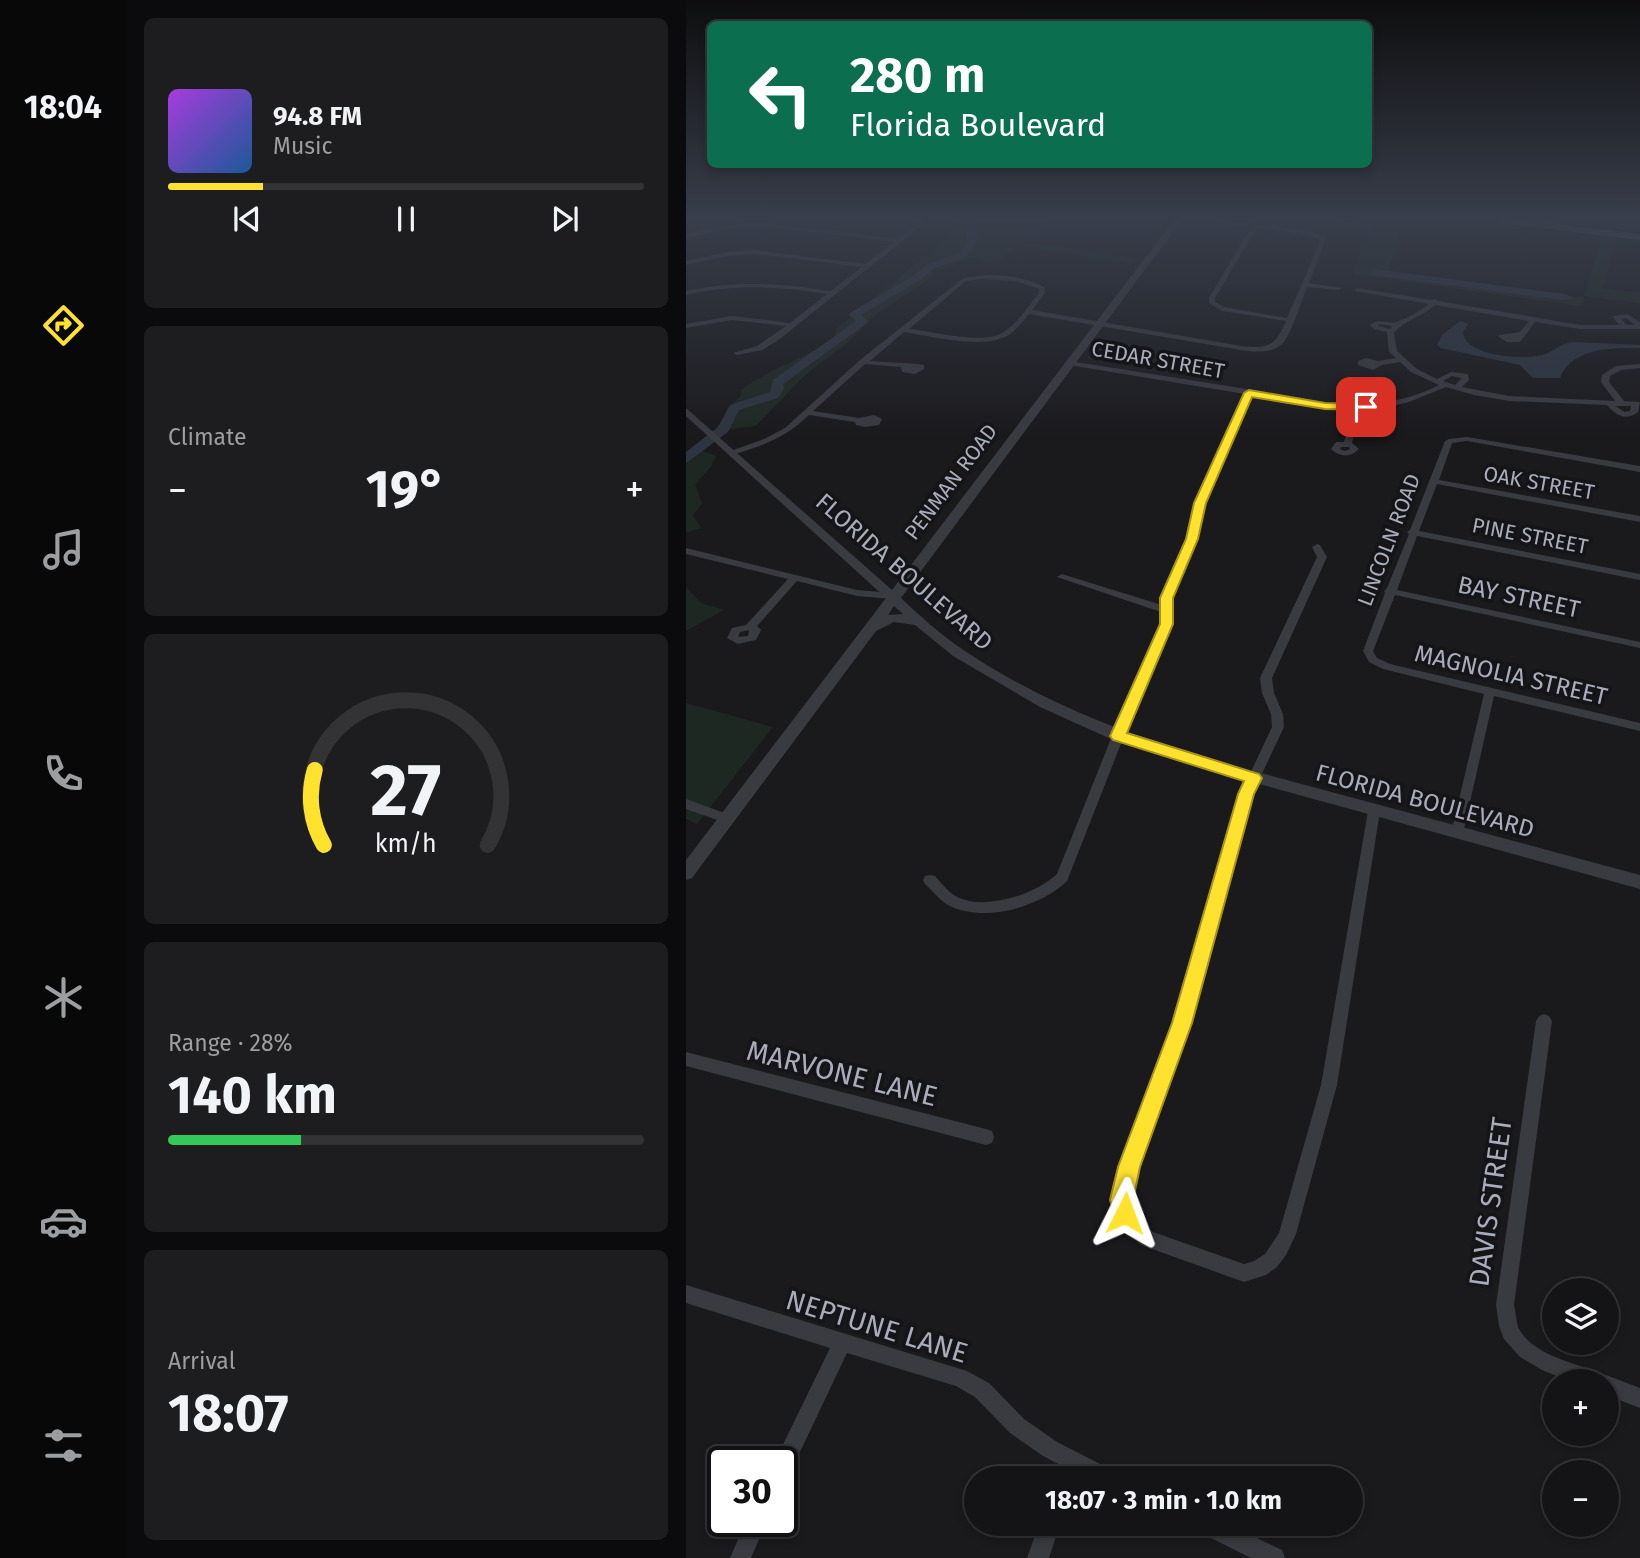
<!DOCTYPE html>
<meta charset="utf-8">
<style>
body{margin:0;font-family:"Fira Sans",sans-serif;background:#1d1c1e;color:#f1f3f6;height:100vh;display:flex;flex-direction:column;font-size:26px;white-space:nowrap}
*{box-sizing:border-box;margin:0}
p{font-size:23px;color:#9d9ea0}
.icon{flex:none;width:38px;height:38px;fill:none;stroke:currentColor;stroke-width:2;stroke-linecap:round;stroke-linejoin:round}
.map{position:relative;flex:1;overflow:hidden}
.side{display:flex;flex-direction:column;gap:18px;padding:18px;background:#0b0a0c;width:560px}
.side>*{flex:none}
.guide{position:absolute;left:21px;top:21px;width:665px;height:147px;border-radius:10px;box-shadow:0 4px 10px #0003,0 0 0 2px #333234;background:#0b6e4f;color:#fff;overflow:hidden}
.tools{position:absolute;left:856px;top:1278px;display:grid;gap:14px}
.tools a{display:grid;place-items:center;width:77px;height:77px;border-radius:50%;background:#141315;box-shadow:0 4px 10px #0003,0 0 0 2px #333234;font-size:35px}
.speed{position:absolute;left:21px;top:1446px;display:flex;gap:14px;font-size:35px;font-weight:700;text-align:center}
.speed>*{display:grid;place-content:center;width:91px;height:91px;border-radius:50%;background:#141315;box-shadow:0 4px 10px #0003,0 0 0 2px #333234;line-height:1}
.speed .limit{border:4px solid #111;border-radius:10px;background:#fff;color:#111}
.pin{position:absolute;display:grid;place-items:center;width:60px;height:60px;color:#fff;margin:-30px;border-radius:14px;box-shadow:0 4px 10px #0006}
.me{position:absolute;width:77px;margin:-38px;rotate:3deg;stroke-linejoin:round;filter:drop-shadow(0 0 5px #0008)}
.turn{display:flex;align-items:center;gap:24px;height:147px;padding:0 28px;font-size:32px}
.turn .icon{width:91px;height:91px;stroke-width:2.5}
.turn b{display:block;font-size:49px;line-height:60px}
.big{font-size:52px;font-weight:700;line-height:1.1}
.side .widget{flex:1;display:flex;flex-direction:column;justify-content:center;gap:10px;min-width:0;padding:0 24px;border-radius:10px;background:#1d1c1e}
.side .dial{align-items:center;gap:0}
.dial svg{height:182px;overflow:visible;fill:none;stroke:#333234;stroke-width:7;stroke-linecap:round;text-anchor:middle}
.dial text{fill:#f1f3f6;stroke:none}
.song{display:flex;align-items:center;gap:21px}
.cover{width:84px;height:84px;border-radius:10px;background:linear-gradient(135deg,hsl(280 70% 55%),hsl(210 70% 35%))}
.played{height:7px;border-radius:4px;background:linear-gradient(90deg,#ffe22e 20%,#333234 20%)}
.keys{display:flex;justify-content:space-around;direction:ltr}
.heat{display:flex;justify-content:space-between;align-items:center;font-size:38px;direction:ltr}
.charge{height:10px;border-radius:5px;background:linear-gradient(90deg,#34c759 28%,#333234 0)}
.trip{position:absolute;left:278px;top:1466px;width:399px;height:70px;border-radius:35px;background:#141315;box-shadow:0 4px 10px #0003,0 0 0 2px #333234;font-weight:700;line-height:70px;text-align:center}
main{display:flex;flex:1;min-height:0}
.tabs{display:flex;flex-direction:column;width:126px;justify-content:space-around;align-items:center;background:#080808;color:#9d9ea0}
.tabs .icon{width:49px;height:49px}
.tabs .active{color:#ffe22e}
.tabs b{font-size:32px;color:#f1f3f6}
.map>svg:first-child{display:block}
</style>
<main>
<nav class="tabs">
<b>18:04</b>
<svg class="icon active" aria-label="directions" viewBox="0 0 24 24"><path d="M12 3l9 9-9 9-9-9zM9 14v-3h6M13 9l2 2-2 2"/></svg>
<svg class="icon" aria-label="music" viewBox="0 0 24 24"><path d="M9 18V5l10-2v13"/><circle cx="6" cy="18" r="3"/><circle cx="16" cy="16" r="3"/></svg>
<svg class="icon" aria-label="phone" viewBox="0 0 24 24"><path d="M5 4h4l2 5-3 2q2 4 5 5l2-3 5 2v4C11 20 4 13 5 4z"/></svg>
<svg class="icon" aria-label="climate" viewBox="0 0 24 24"><path d="M12 3v18M4 7l16 10M4 17L20 7"/></svg>
<svg class="icon" aria-label="car" viewBox="0 0 24 24"><path d="M5 17H2v-5l4-1 3-4h7l3 4 3 1v5h-3M9 17h6M6 11h13"/><circle cx="7" cy="17" r="2"/><circle cx="17" cy="17" r="2"/></svg>
<svg class="icon" aria-label="filters" viewBox="0 0 24 24"><path d="M4 7h16M4 17h16"/><circle cx="9" cy="7" r="2"/><circle cx="15" cy="17" r="2"/></svg>
</nav>
<section class="side">
<div class="widget">
<div class="song"><i class="cover"></i><div><b>94.8 FM</b><p>Music</p></div></div>
<div class="played"></div>
<div class="keys"><svg class="icon" aria-label="previous" viewBox="0 0 24 24"><path d="M18 5L8 12l10 7zM5 5v14"/></svg><svg class="icon" aria-label="pause" viewBox="0 0 24 24"><path d="M8 5v14M16 5v14"/></svg><svg class="icon" aria-label="next" viewBox="0 0 24 24"><path d="M6 5l10 7-10 7zM19 5v14"/></svg></div>
</div>
<div class="widget"><p>Climate</p>
<div class="heat"><a>−</a><b class="big">19°</b><a>+</a></div>
</div>
<div class="widget dial"><svg viewBox="0 0 100 80">
<path d="M14 69A42 42 0 1 1 86 69"/>
<path d="M14 69A42 42 0 0 1 10 36" stroke="#ffe22e"/>
<text x="50" y="56" font-size="32" font-weight="700">27</text>
<text x="50" y="72" font-size="11">km/h</text>
</svg></div>
<div class="widget"><p>Range · 28%</p><b class="big">140 km</b><div class="charge"></div></div>
<div class="widget"><p>Arrival</p><b class="big">18:07</b></div>
</section>
<div class="map">
<svg width="954" height="1558" viewBox="0 0 954 1558">
<rect width="100%" height="100%" fill="#1a191c"/>
<path fill="#1e2822" d="M265 220H366L339 242 448 258 446 263 332 246 310 262 284 258 248 273 243 279 187 317 161 343 119 375 71 425C59 429 48 426 37 433L30 427 37 422 42 407 55 396V390C84 368 119 359 149 338L150 329 261 238 272 221Z
M658 225 714 232 703 270 688 269 686 275 876 300 898 296 917 234 954 238V243L927 240 920 284 915 288 954 293V303L898 296 895 306 667 274 681 235Z
M19 437 24 442 16 451 30 456 25 467 9 484 16 504 7 515 15 528 0 533V454Z
M0 587 15 603 38 610 0 631Z
M0 703 87 727 11 824 0 819Z"/>
<path fill="#2d3541" d="M688 269 877 294 889 298 876 300 685 275Z
M774 321 782 324 777 332C779 356 832 359 851 356 865 355 873 343 887 342L954 345V348C926 348 886 347 874 378H847L834 365 755 348 751 345 756 335Z"/>
<g fill="none" stroke-linecap="round" stroke-linejoin="round">
<path fill="#2d3541" fill-rule="evenodd" d="M271 220H281L286 223 291 234V241L280 257 247 269 233 281 175 315 182 321 181 323 97 384 98 389 92 398 53 410 42 432 0 463V452L32 427 44 405 84 392 87 380 170 321 163 315 164 313 225 277 241 265 273 253 281 241V234L279 226Z"/>
<path fill="#3a3a41" fill-rule="evenodd" d="M230 220H236L239 223 91 341 76 350 51 355 47 353 71 346 100 326 46 320 0 328V324L46 316 104 323 141 294C91 286 50 284 0 295V291C52 280 94 283 145 291L176 267 69 254 41 256 0 265V261L41 252 69 250 180 264 208 242 75 226 39 229 0 238V234L39 225 75 222 212 239 233 223Z
M520 220H534L624 231 640 238 623 283 656 288 653 290 621 287C616 300 605 334 597 343 587 354 568 352 555 350L343 314C337 321 331 329 324 334 301 351 245 336 218 332L184 361 232 364 238 365V369L229 374 216 372 215 367 179 364 127 411 173 418 188 415 196 419 193 425 179 427 170 425 169 422 123 415C97 439 79 445 46 455L42 452 78 439 99 428 174 360 276 279C302 272 334 274 358 287L359 293 346 310 555 346C582 349 589 347 600 321L536 311 523 303V298L565 227ZM571 228 623 235 635 240 601 318 538 307 529 302V298ZM295 279 330 281 353 289V293C342 306 332 324 316 333 296 345 246 331 223 329L280 281Z
M633 220H648L689 226 686 228Z
M862 220H868V222L863 223Z
M671 288 746 300 749 299 752 301 894 325H933L927 317 928 316 941 314 954 322V329H894L849 322 834 342H821L813 337V335L834 332 843 321 749 305C737 317 719 319 708 333L711 351 731 369 751 379 765 372 782 374 783 380 776 387 823 396 929 401 915 382 916 375 930 366 954 364V368L935 370 924 376 923 382 938 401 954 402 952 412C941 421 930 416 921 405L823 401 788 395 760 387 723 402 697 408 671 409V423L666 443 673 449C665 458 653 457 645 449L650 442H658L663 423V409L566 395 519 503 511 539 486 598 485 624 438 736 381 881C354 907 299 923 264 906 254 901 247 891 239 884L237 880 239 876 244 875 249 876C256 884 264 894 273 898 302 910 350 894 371 874L426 736 475 624V612L371 577 376 574 379 575 476 605V598L501 539 509 503 559 394 383 365 379 363 383 361C436 369 489 378 542 386 612 397 687 420 753 385L725 372 714 362 696 365 687 370 672 365V361L680 358 692 361 710 358 703 352 701 332 688 329 684 325C694 317 701 325 711 322 722 318 734 311 743 304L669 291V289ZM940 318 949 325H941L935 319ZM693 324 706 326 704 329 692 326ZM766 376 775 378V379L769 385 757 381ZM929 406H945L944 411 939 412ZM655 447H663L664 449 659 451 654 449Z
M781 437 954 466V472L781 441 766 443 753 480 954 516V522L751 484 733 531 954 574V580L731 536 711 590 954 642V648L709 595 687 651 691 658 704 664 954 723V731L808 696 777 833 776 836H766L765 833 798 694 697 669 683 662 677 651 699 593 698 591 701 588 723 534 721 532 724 530 759 441 763 439Z
M631 544 634 545 641 557 586 678 588 693 597 714 598 727 566 795 504 1023 451 1167 445 1200 447 1210 453 1220 467 1232 558 1264 568 1261 579 1254 593 1233 635 1085 682 811 684 808H692L694 811 651 1085 610 1234 600 1255 591 1267 580 1275 558 1282 455 1245 441 1232 433 1219 427 1200 435 1167 488 1023 554 795 586 727 585 714 576 693 574 678 631 557 626 547Z
M0 548 171 590 207 593 212 596 207 599 171 596 111 581 71 626 75 630 70 640 52 644 41 638 46 628 60 625 102 579 0 554ZM63 630 62 636 52 637 54 632Z
M0 799 44 815 46 818 44 821 40 823 0 809Z
M858 1014 863 1016 866 1021 828 1305C830 1312 830 1320 832 1327 846 1356 890 1363 917 1374L918 1376 920 1375 954 1388V1408L920 1395V1381H883L856 1370 834 1357 818 1339 813 1326 810 1305 850 1021 853 1016Z
M0 1052 300 1129 306 1131 308 1137 306 1143 300 1145 0 1066Z
M0 1285 281 1371 303 1383 338 1419 371 1442 430 1472 433 1479H401L393 1475 391 1479H371L376 1466 357 1456 324 1433 289 1397 270 1386 161 1353 103 1475 96 1478V1461H89L144 1348 0 1303Z
M60 1521H81L65 1558H44Z
M353 1524H374L363 1558H341Z
M508 1524H541L596 1550 599 1558H565L511 1531Z"/>
<path fill="#3a3a41" fill-rule="evenodd" d="M488 220H496L215 598C234 616 254 634 276 649 347 697 424 728 504 754L954 875V889L501 764 427 740 354 707 267 656 229 625 208 622 190 631 6 878 0 880V860L200 598 0 416V408L206 590ZM208 606 217 614 202 615Z"/>
<path fill="#5d5e6a" fill-rule="evenodd" d="M810 220H837L954 234V240L815 223Z"/>
</g>
<path fill="#36353a" d="M435 220H462L458 223Z"/>
<linearGradient id="sky" x2="0" y2="1"><stop stop-color="#0e0e0f"/><stop offset="0.5" stop-color="#383e4b"/><stop offset="1" stop-color="#383e4b" stop-opacity="0"/></linearGradient>
<rect width="954" height="438" fill="url(#sky)"/>
<path fill="#ffe22e" stroke="#a6931e" stroke-width="2" d="M563 390 639 403 680 404 685 407 680 410 639 409 566 397 520 503 512 539 487 598V624L441 733 573 774 576 778 568 794 506 1023 454 1167 447 1200 450 1213 447 1221 439 1224 431 1221 424 1200 432 1167 486 1023 552 794 558 781 427 740 424 736 474 624V598L500 539 508 503 558 393Z"/>
<g text-anchor="middle" stroke-width="7" stroke-linejoin="round" paint-order="stroke">
<g font-size="21" fill="#aaacbc" stroke="#151417">
<text transform="translate(472 360) rotate(10)" y="7">CEDAR STREET</text>
<text transform="translate(265 482) rotate(-53)" y="7">PENMAN ROAD</text>
<text transform="translate(853 483) rotate(10)" y="7">OAK STREET</text>
<text transform="translate(844 536) rotate(11)" y="7">PINE STREET</text>
<text transform="translate(703 540) rotate(-69)" y="7">LINCOLN ROAD</text>
</g>
<g font-size="24" fill="#aaacbc" stroke="#151417">
<text transform="translate(218 572) rotate(41)" y="8">FLORIDA BOULEVARD</text>
<text transform="translate(833 597) rotate(12)" y="8">BAY STREET</text>
<text transform="translate(825 675) rotate(13)" y="8">MAGNOLIA STREET</text>
<text transform="translate(739 801) rotate(15)" y="8">FLORIDA BOULEVARD</text>
</g>
<g font-size="28" fill="#aaacbc" stroke="#151417">
<text transform="translate(156 1073) rotate(14)" y="10">MARVONE LANE</text>
<text transform="translate(804 1202) rotate(-82)" y="10">DAVIS STREET</text>
<text transform="translate(191 1326) rotate(17)" y="10">NEPTUNE LANE</text>
</g>
</g>
</svg>
<div class="tools">
<a><svg class="icon" aria-label="layers" viewBox="0 0 24 24"><path d="M12 4l9 5-9 5-9-5zM3 14l9 5 9-5"/></svg></a>
<a>+</a>
<a>−</a>
</div>
<div class="speed"><div class="limit">30</div></div>
<div class="pin" style="left:680px;top:407px;background:#d93025"><svg class="icon" aria-label="arrive" viewBox="0 0 24 24"><path d="M6 21V4h12l-3 4 3 4H6"/></svg></div>
<svg class="me" style="left:439px;top:1213px" viewBox="-20 -20 40 40"><path d="M0-17L14 15 0 8-14 15z" fill="#ffe22e" stroke="#fff" stroke-width="4"/></svg>
<div class="trip">18:07 · 3 min · 1.0 km</div>
<div class="guide">
<div class="turn"><svg class="icon" aria-label="left" viewBox="0 0 24 24"><path d="M17 20v-9H6M10 6l-5 5 5 5"/></svg><div><b>280 m</b>Florida Boulevard</div></div>
</div>
</div>
</main>
